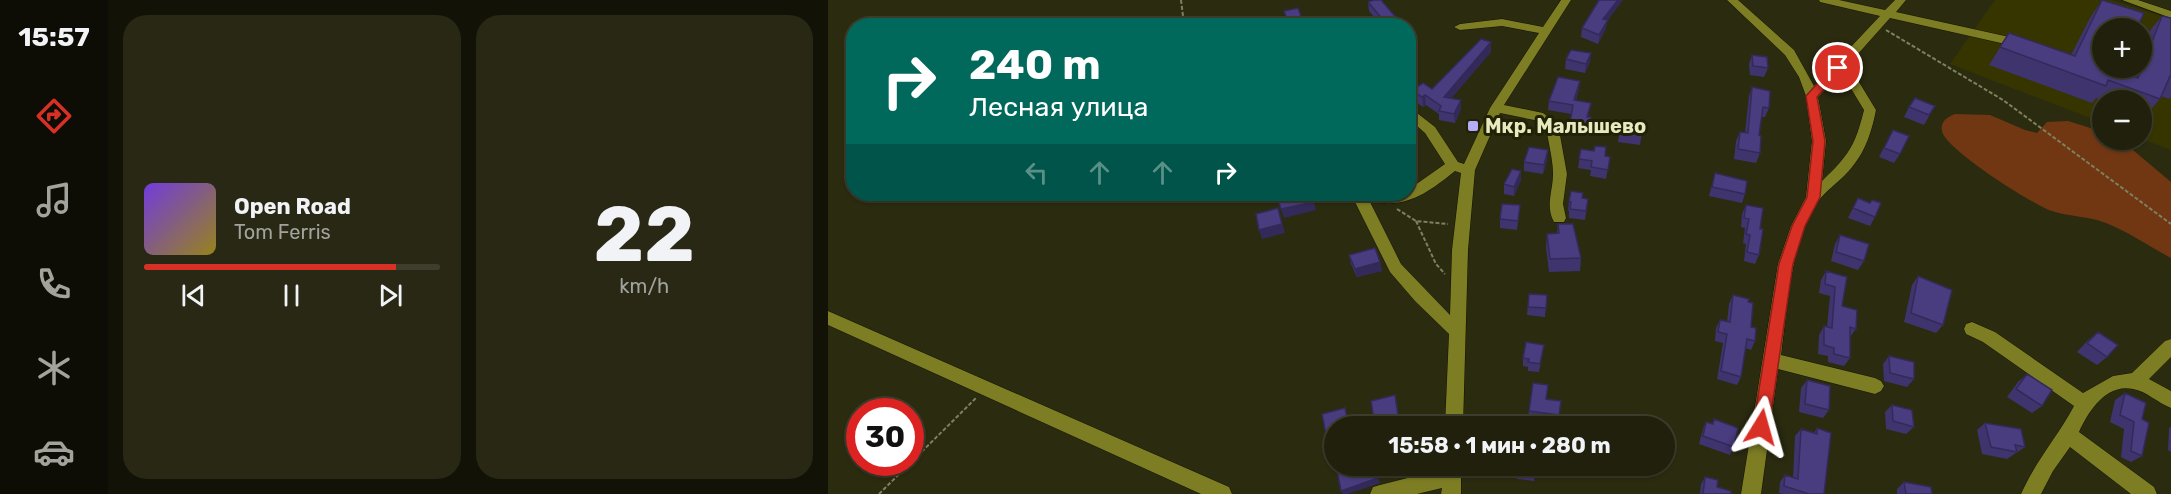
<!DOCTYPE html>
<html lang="ru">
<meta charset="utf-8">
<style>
body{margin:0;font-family:Rubik,sans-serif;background:#282815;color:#f1f3f6;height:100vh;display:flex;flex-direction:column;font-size:22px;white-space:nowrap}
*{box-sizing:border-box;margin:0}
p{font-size:20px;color:#a2a39d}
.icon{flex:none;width:33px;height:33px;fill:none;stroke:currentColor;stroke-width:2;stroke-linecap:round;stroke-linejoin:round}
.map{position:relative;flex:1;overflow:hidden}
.details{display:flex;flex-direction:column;gap:15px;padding:15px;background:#121207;width:720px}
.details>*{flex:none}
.top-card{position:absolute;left:18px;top:18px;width:570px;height:183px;border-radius:24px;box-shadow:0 2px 4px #0004,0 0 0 2px #3d3e2d;background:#00695c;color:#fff;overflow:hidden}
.controls{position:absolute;left:1264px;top:18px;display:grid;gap:12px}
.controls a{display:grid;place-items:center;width:60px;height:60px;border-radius:50%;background:#20200c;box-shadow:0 2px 4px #0004,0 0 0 2px #3d3e2d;font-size:30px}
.speed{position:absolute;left:18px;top:398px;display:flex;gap:12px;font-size:30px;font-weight:700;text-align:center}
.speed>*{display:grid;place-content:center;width:78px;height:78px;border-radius:50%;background:#20200c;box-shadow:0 2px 4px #0004,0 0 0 2px #3d3e2d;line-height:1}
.speed .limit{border:9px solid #d22;background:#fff;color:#111}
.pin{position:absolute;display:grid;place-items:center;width:51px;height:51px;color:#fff;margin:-26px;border:3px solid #fff;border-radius:50%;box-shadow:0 2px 6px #0007}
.me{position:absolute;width:66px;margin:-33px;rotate:8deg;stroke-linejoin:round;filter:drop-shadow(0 0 4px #0008)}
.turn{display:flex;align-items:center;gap:21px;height:126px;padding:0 24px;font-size:27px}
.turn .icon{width:78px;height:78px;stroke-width:2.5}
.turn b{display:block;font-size:42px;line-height:51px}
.lanes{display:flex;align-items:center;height:57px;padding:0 24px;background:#0003;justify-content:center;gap:30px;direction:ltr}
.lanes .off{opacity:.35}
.details .tile{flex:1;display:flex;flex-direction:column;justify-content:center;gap:9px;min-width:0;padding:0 21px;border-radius:24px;background:#282815}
.details .dial{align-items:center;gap:0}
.dial b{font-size:78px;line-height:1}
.song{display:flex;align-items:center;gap:18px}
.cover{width:72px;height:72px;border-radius:9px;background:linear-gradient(135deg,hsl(260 70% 55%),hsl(50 70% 35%))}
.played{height:6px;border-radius:3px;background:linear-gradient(90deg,#d93025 85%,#3d3e2d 85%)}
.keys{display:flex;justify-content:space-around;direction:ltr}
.details .tiles{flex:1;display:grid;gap:15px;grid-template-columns:repeat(2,1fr)}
.trip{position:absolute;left:496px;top:416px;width:351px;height:60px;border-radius:30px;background:#20200c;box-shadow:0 2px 4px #0004,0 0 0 2px #3d3e2d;font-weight:700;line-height:60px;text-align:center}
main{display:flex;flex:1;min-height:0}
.tab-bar{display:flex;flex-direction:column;width:108px;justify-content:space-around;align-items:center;background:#0d0d05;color:#a2a39d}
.tab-bar .icon{width:42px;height:42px}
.tab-bar .on{color:#d93025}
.tab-bar b{font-size:27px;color:#f1f3f6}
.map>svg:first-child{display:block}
</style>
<main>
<nav class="tab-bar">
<b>15:57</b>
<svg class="icon on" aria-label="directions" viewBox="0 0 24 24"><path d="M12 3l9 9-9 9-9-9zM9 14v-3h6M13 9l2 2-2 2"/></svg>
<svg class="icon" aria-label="music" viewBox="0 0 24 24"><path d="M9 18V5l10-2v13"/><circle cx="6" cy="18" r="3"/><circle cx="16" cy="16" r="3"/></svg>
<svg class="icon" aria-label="phone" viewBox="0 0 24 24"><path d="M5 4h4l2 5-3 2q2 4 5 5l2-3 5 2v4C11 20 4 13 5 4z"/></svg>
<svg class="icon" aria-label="climate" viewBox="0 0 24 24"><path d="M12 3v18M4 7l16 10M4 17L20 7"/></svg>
<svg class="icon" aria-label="car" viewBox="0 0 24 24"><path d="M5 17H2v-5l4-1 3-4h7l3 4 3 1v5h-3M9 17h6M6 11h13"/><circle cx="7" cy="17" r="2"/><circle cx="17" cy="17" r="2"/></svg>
</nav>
<section class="details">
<div class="tiles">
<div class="tile">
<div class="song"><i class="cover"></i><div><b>Open Road</b><p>Tom Ferris</p></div></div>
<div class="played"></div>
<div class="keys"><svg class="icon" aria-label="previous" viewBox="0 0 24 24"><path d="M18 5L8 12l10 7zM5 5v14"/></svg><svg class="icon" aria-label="pause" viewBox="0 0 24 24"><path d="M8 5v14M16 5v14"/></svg><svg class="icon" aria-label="next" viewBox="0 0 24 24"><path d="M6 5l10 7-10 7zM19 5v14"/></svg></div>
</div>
<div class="tile dial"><b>22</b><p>km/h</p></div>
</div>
</section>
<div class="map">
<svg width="1343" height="494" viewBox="0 0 1343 494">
<rect width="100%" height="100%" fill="#2b2b10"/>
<path fill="#363500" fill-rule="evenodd" d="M1167 0H1283L1343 19V150L1314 139V100H1275V123L1122 64ZM1275 28H1314V68H1275Z"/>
<path fill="#713713" d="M1127 114 1162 115 1197 130 1209 133 1219 122 1240 121 1275 132V140H1293L1343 182V258C1322 247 1301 232 1278 223 1261 216 1242 217 1224 211 1205 205 1117 149 1114 131 1112 121 1120 117 1127 114Z"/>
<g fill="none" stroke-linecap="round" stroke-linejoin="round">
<defs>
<path id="minor" d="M733 0H743L676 105 715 113 730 124 739 174 735 204 738 218 736 222H726C717 206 725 191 725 174 725 159 720 142 718 126L706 120 672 113 647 170 640 250 635 426H617L621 334 587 301 562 272 523 194H580V190L617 164 597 133 580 118V106L607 127 630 162 636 164 662 108 711 33 674 26 632 30 626 27 632 24 674 19 715 27ZM627 171 633 173 624 250 622 315 573 264 541 200C576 211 601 192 627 171Z
M899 0H910L966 50 986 86 1052 16 992 2 991 0H1011L1057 10 1067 0H1078L1068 12 1195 40 1201 44 1195 48 1062 18 1029 55 1031 82 1048 110C1043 135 1036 156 1017 175 1009 183 998 191 991 200 963 236 959 310 953 355L1047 378 1053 381 1056 386 1053 391 1047 394 950 369 933 494H913L950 264 963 226 978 197 984 141 978 96 971 77 957 55ZM1018 67 1019 82 1036 110C1027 146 1021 155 994 181L998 141 990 97Z
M1294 0H1310L1343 11V18Z
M356 22 360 23 362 26H350Z
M0 311 401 487 404 494H373L0 325Z
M1144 322 1167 332 1255 393 1285 376 1304 373 1337 341 1343 339V357L1321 379 1343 391V408C1330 403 1318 391 1305 389 1278 383 1260 412 1251 432L1326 487 1329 494H1303L1242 447 1225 471 1213 494H1193C1207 462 1230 436 1246 406L1155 342 1138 334 1136 329 1138 324Z
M615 465H633V494H613L614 488 589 494H542L545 487 552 485 615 469Z"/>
</defs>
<use href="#minor" stroke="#141300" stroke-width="1"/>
<path stroke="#7f805f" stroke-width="2" stroke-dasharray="4 2" stroke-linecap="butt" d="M353 0 355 16
M1058 30 1175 100 1343 224
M569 209 588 221 620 224
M588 221 608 264 617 274
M51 494 148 398"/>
<use href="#minor" fill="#7d7d24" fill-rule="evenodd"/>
</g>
<path fill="#3f346d" d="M771 0H795L779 21 778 28 770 44 753 37 754 28Z
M1274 0 1292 71 1304 75 1307 68H1314V49L1320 33 1334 16 1343 18V97L1341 99 1333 96 1332 99 1316 117 1314 116V100L1275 101 1268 98 1264 103 1161 65 1181 33 1243 55 1262 18Z
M540 2 572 22 573 26H553L541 11Z
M663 52 623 98 633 109 627 123 611 120V114L598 105 595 107 585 100 584 90 604 89Z
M924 55 940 68 936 77 922 75 921 64Z
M738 59 762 62 757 73 737 69Z
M752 81 751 89 748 100 763 103 760 117H763L761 136 741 132 743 114 720 110 721 101Z
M924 87 941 108 937 117H934L931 135 932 153 928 163 906 159 908 141 912 132 917 133 921 96Z
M1107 106 1096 125 1076 117 1081 107Z
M793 122 815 125 812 145 790 142Z
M1065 130 1072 154 1066 163 1051 157Z
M753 149 782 157 778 179 762 176 763 170 750 168Z
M719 160 715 174 696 171V162Z
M887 173 917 194 914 203 881 196Z
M693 180 686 196 676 194V184Z
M755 198 760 199 757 220 741 218V211L740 210 741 201Z
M1030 198 1047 217 1042 226 1020 218Z
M692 205 689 230 672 228V219Z
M918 205 932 229 931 255 927 264 916 261 918 244 915 243 917 228 913 227 914 214Z
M730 224 753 258 752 271 721 272 718 247 719 234 729 233Z
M1012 235 1036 261 1030 270 1003 261 1007 244Z
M521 255 552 262 554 271 529 277 523 264Z
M998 271 1019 277 1014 306 1028 329 1022 337V358L1016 366 1000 362V356L990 354 991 335 996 326 999 327 1002 296 991 293 993 280Z
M1090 276 1115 325 1108 333 1076 322 1084 285Z
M701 294 719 295 717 317 699 315Z
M905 295 920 302 923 327 927 341 923 350 917 348 913 377 909 385 889 379 895 343 887 341 888 328 892 320 899 322 901 304Z
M1270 332 1279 357 1269 365 1249 352 1260 340Z
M716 345 711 372 700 371V367L695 366V358Z
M1061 356 1086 379 1079 387 1056 381 1055 364Z
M1199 374 1214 406 1204 413 1179 397 1190 382Z
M979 380 1001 410 995 418 971 412 973 388Z
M1297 393 1314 419V456L1303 462 1293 457 1296 429 1282 422 1287 400Z
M718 399 731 415 730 423 700 419 701 411Z
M1064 405 1086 427 1078 434 1058 429 1057 412Z
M886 419 906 447 902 455 871 444 875 429 878 422 884 424Z
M1157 423 1197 447 1179 459 1154 454 1149 430Z
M1343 427V452L1340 450 1341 428Z
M989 428 996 494H955L951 493 952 482 957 475 965 478 967 436 973 429 986 433Z
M709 465 706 481 689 479V472Z
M877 477 889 487 903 494H872L873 484Z
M1076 482 1104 494H1069V489Z"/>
<path fill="#332a59" d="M790 0H795L779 21 778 28 770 44 775 19Z
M474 19 475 26H461L460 22Z
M572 22 573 26H560Z
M663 42V52L617 106 616 97Z
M763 53 762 62 757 73 758 64Z
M752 81 751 89 745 109 746 100Z
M597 95 598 105 595 107 594 97Z
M633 100V109L627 123 626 114Z
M720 150 719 160 715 174 716 165Z
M693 171V180L686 196V187Z
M486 202 488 210 456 218 453 209Z
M450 208 457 233 434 239 431 230Z
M552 262 554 271 529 277 527 269Z
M569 403 572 422 556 426H548L546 420Z
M507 438V446L502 447 499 440Z
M574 465H580V468L550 477 552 483 520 494H515L513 491 549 472Z"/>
<path fill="#493c7f" stroke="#332a59" stroke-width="1.5" d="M546 0H553L572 22 560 26 540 2Z
M771 0H790L775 19 780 20 771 35 754 28Z
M1274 0 1316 13 1309 28H1275V68H1293L1292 71 1310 78 1334 16 1343 18V77L1342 76 1332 99 1280 80 1278 86 1172 47 1181 33 1247 56Z
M470 8 474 19 460 22 456 11Z
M653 39 663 42 616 97 633 100 626 114 611 111 613 106 597 95 594 97 584 90 595 83 604 89Z
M743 50 763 53 758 64 738 59Z
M924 55 939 57 940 68 925 66Z
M730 77 752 81 746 100 763 103 759 117H763L762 127 742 123 745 105 721 101Z
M924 87 942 91 941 108 935 107 931 135 933 136 932 153 910 149 912 132 920 133Z
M1087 98 1107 106 1101 115 1081 107Z
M793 122 815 125 814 135 791 132Z
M1065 130 1081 136 1072 154 1056 148Z
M767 146 778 147 777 156 782 157 780 170 763 167 764 161 751 159 753 149 766 151Z
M701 147 720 150 716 165 696 162Z
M684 169 693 171 686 187 676 184Z
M887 173 919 181 917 194 884 187Z
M743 191 755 193 754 198 760 199 758 211 742 209 743 202 741 201Z
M448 194H483L486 202 453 209Z
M1030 198 1042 203 1044 200 1053 203 1047 217 1025 208Z
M674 204 692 205 690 221 672 219Z
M918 205 935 208 932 229H935L931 255 919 252 922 235 918 234 921 219 916 218Z
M450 208 454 224 431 230 428 214Z
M730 224H745L753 258 722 259 719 234 731 233Z
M1012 235 1041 244 1036 261 1008 252Z
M547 248 552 262 527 269 521 255Z
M998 271 1019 277 1014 306 1029 310 1028 329 1022 327V358L1006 354V348L996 345V326L1004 328 1007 287 997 284Z
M1090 276 1124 290 1115 325 1083 313Z
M701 294 719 295 718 308 700 307Z
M905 295 921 299 920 302 925 303 923 327 928 328 927 341 919 339 913 377 893 371 899 334 890 332 892 320 902 322Z
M1270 332 1290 345 1279 357 1259 343Z
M698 342 716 345 712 364 700 362 701 359 695 358Z
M1061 356 1086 362V379L1062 373Z
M1199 374 1224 390 1214 406 1188 389Z
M979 380 1002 386 1001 410 977 404Z
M705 383 720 385 718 399 733 401 731 415 701 411Z
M1297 393 1318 403 1314 419 1321 423 1314 456 1303 451 1306 422 1292 415Z
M567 395 570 415 546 420 543 401Z
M1064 405 1084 410 1086 427 1065 421Z
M517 408 521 426H507V438L499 440 494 414Z
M886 419 910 428 906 447 875 436 878 422 885 424Z
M1157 423 1193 429 1197 447 1187 445 1189 452 1163 447Z
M989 428 1003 433 996 494H981L956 486 957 475 970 479 973 429 989 434Z
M508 465H574L549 472 550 478 513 491Z
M690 465H708L707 474 689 472Z
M877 477 890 480 889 487 903 491V494H875Z
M1076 482 1103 487 1104 494H1078Z"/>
<path fill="#d93025" stroke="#8d1f18" stroke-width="1.5" d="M1010 64 1015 68 989 97 997 141 992 197 977 226 965 264 941 427 939 432 933 435 928 432 925 427 951 264 964 226 979 197 985 141 978 96 1006 65Z"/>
<rect fill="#b5acf8" stroke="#212106" stroke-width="2" x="639" y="120" width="12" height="12" rx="3"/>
<g text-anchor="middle" stroke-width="6" stroke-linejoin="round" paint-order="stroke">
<g font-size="20" font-weight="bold" fill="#e7e9bf" stroke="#212106" text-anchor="start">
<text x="657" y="133">Мкр. Малышево</text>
</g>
</g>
</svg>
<div class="controls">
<a>+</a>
<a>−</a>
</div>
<div class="speed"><div class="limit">30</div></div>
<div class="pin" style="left:1010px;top:68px;background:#d93025"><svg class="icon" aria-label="arrive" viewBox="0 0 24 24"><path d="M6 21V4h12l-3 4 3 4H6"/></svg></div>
<svg class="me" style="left:933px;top:427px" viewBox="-20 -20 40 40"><path d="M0-17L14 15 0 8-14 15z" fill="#d93025" stroke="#fff" stroke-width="4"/></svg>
<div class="trip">15:58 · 1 мин · 280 m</div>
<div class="top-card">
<div class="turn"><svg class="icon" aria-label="right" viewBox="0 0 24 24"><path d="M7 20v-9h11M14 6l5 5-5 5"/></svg><div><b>240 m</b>Лесная улица</div></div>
<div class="lanes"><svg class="icon off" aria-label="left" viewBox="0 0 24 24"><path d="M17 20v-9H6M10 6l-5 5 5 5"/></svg><svg class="icon off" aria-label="ahead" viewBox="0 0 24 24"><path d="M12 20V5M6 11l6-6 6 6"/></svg><svg class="icon off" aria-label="ahead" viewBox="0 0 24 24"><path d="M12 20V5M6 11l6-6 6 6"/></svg><svg class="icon" aria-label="right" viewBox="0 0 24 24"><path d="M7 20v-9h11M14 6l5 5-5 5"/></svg></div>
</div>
</div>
</main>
